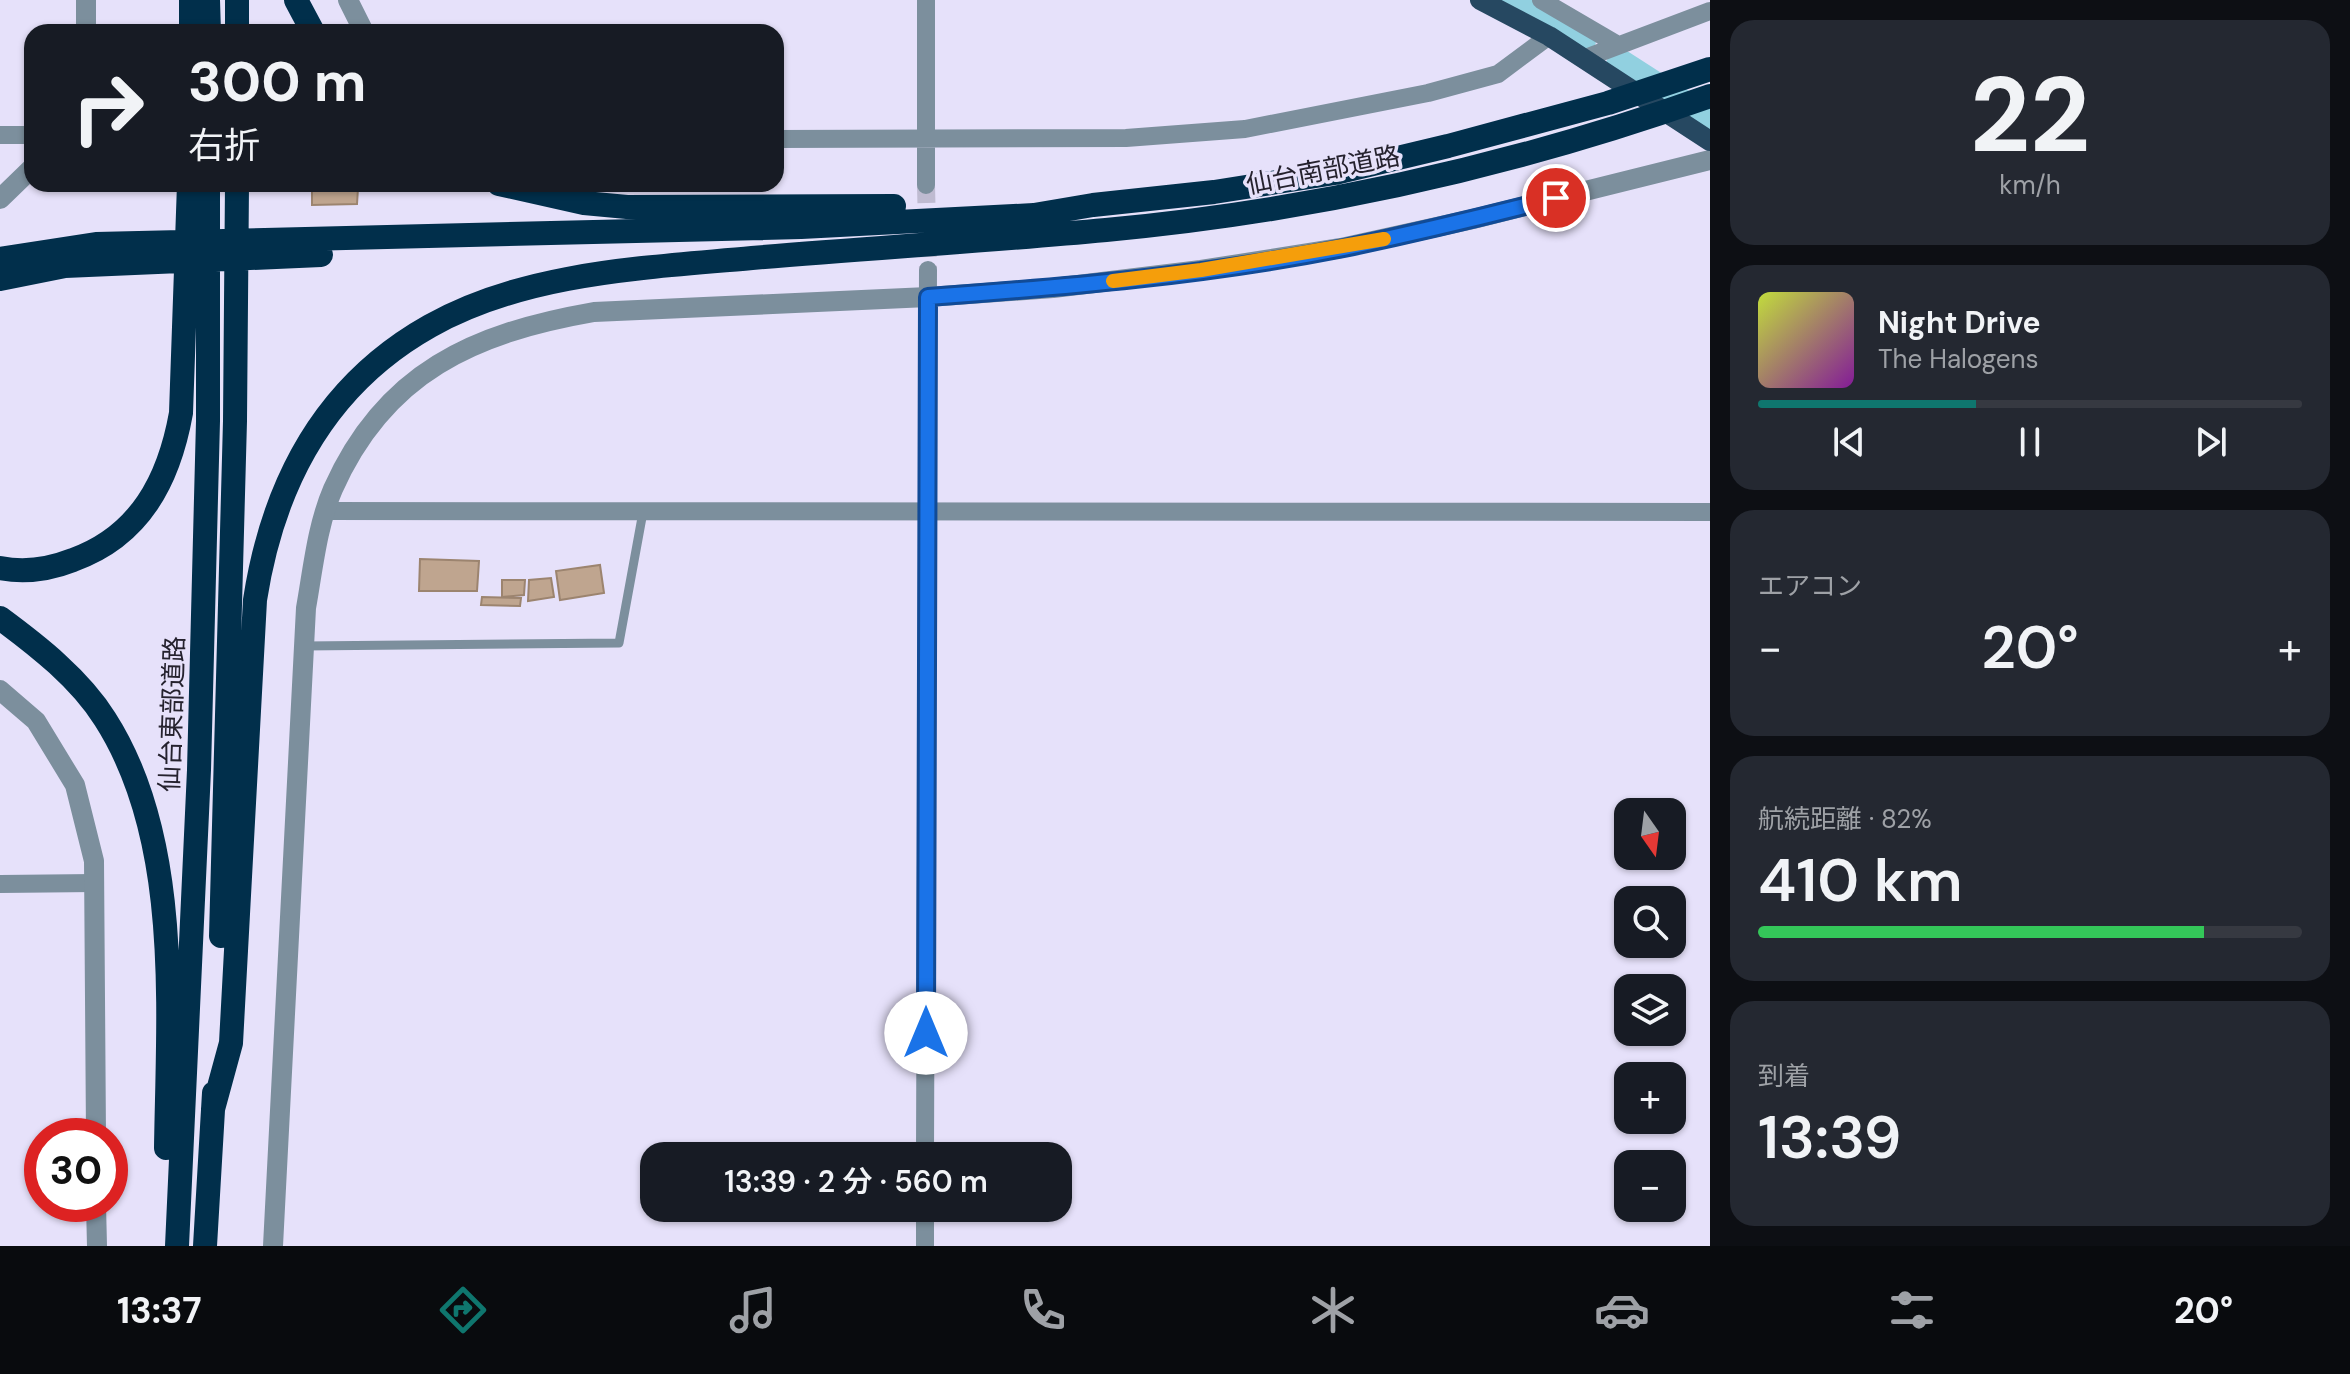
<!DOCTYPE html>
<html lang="ja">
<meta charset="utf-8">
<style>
body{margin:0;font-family:"DM Sans","Noto Sans JP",sans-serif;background:#242831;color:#f1f3f6;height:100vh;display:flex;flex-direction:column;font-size:30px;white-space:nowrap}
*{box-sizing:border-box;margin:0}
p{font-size:26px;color:#9ea1a6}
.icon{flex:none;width:44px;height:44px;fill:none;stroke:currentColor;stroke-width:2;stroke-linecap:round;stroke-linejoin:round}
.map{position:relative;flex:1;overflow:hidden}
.drawer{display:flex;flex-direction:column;gap:20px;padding:20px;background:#0d0f14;width:640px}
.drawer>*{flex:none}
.hud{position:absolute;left:24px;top:24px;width:760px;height:168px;border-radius:24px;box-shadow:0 2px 6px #0004;background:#171b24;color:#f1f3f6;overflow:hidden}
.needle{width:52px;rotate:166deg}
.buttons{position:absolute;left:1614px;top:798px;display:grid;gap:16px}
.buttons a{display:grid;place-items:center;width:72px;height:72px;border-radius:16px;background:#171b24;box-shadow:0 2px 6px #0004;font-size:40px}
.speed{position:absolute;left:24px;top:1118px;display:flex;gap:16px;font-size:40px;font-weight:700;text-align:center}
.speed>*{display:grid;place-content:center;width:104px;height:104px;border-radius:50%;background:#171b24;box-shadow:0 2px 6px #0004;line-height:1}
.speed .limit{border:12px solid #d22;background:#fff;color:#111}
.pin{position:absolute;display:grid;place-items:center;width:68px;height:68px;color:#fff;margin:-34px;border:4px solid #fff;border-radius:50%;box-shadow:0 2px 8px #0007}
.me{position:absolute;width:88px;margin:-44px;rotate:0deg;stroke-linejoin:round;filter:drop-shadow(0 0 6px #0008)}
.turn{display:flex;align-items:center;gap:28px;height:168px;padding:0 32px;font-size:36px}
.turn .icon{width:104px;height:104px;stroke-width:2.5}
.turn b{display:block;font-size:56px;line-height:68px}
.big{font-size:60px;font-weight:600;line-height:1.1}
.drawer .tile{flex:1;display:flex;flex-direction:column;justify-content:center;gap:12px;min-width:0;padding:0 28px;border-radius:24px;background:#242831}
.drawer .dial{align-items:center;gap:0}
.dial b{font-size:104px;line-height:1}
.song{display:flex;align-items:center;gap:24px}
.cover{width:96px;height:96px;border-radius:12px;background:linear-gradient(135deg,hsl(70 70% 55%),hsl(290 70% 35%))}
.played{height:8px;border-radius:4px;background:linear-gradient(90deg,#0f766e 40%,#363941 40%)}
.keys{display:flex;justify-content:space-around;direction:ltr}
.heat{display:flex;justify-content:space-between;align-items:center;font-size:44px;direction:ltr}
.charge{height:12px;border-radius:6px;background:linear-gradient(90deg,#34c759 82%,#363941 0)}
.trip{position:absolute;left:640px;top:1142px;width:432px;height:80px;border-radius:24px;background:#171b24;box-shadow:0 2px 6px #0004;font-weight:600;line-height:80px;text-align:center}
.menu{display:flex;height:128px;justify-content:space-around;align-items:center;background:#090b0e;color:#9ea1a6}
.menu .icon{width:56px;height:56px}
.menu .on{color:#0f766e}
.menu b{font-size:36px;color:#f1f3f6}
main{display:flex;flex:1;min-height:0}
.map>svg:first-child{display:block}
</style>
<main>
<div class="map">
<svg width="1710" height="1246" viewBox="0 0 1710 1246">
<rect width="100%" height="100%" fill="#e6e1fa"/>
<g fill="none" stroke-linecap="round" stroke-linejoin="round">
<path stroke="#91d0e0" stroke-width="30" d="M1511 0 1581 40
M1621 65 1710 122"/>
</g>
<path fill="#bfa58f" stroke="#9c846f" stroke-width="2" d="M358 188 357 204 312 205V189Z
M420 559 479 561 477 591H419Z
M600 565 604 593 560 600 556 571Z
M551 578 554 597 528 601 529 580Z
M502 580H525L524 595 502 597Z
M482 597 521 598 520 606 481 605Z"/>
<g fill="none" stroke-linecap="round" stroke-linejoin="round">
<path stroke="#bfbbd1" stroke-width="18" stroke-dasharray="18 9" stroke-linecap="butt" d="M926 185 928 270"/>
<path stroke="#7c8f9d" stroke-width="9" d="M304 646 619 643 643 512"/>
<path stroke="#7c8f9d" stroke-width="18" d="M926 0V185
M1541 0 1618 45
M1583 59 1710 11
M0 135H32
M776 139 1126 138 1245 129 1428 93 1498 74 1549 36
M326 511 1710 512
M0 884 95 883
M925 1156 928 270
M925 1246V1208"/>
<path stroke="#7c8f9d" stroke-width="20" d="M348 0 364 32
M86 32V0
M0 199 32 168
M0 690 36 721 75 785 94 861 96 1136
M96 1204 97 1246
M273 1246 306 608C313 569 317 526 333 489 385 372 474 333 594 312L928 297 1053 288 1201 270 1341 248 1473 219 1710 160"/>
<path stroke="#264861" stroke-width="20" d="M1480 0 1549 36 1710 141"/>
<path stroke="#012f4b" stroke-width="24" d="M208 0 209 32
M237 0V32
M296 0 313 32
M191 32V0
M499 184 584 203 627 207 894 206
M0 259 96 244 801 227 1034 215 1093 205 1214 192 1335 173 1448 146 1608 103 1710 69
M0 279 65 266 321 255
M0 568C25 573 50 569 73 560 140 536 169 480 181 413L189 184
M0 618C38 646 80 679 105 719 182 839 168 1010 166 1148
M221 936 235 421 237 184
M213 1109 231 1043 255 600C273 484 325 385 430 326 526 272 645 268 752 258 870 248 988 241 1106 230 1312 211 1516 165 1710 96
M177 1246 199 770 208 421V184
M205 1246 214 1093"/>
</g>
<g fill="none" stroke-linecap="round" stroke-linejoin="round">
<defs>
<path id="route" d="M926 1033 928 297C1067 287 1207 275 1344 248 1415 233 1486 216 1556 198"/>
</defs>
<use href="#route" stroke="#114b97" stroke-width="20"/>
<use href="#route" stroke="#1a73e8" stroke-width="14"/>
<path stroke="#f59e0b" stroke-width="14" d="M1113 281 1201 270 1384 239"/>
</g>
<g text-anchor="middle" stroke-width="7" stroke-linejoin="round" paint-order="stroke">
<g font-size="26" fill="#25222e" stroke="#e6e1fa">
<text transform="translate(1323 170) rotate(-11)" y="9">仙台南部道路</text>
<text transform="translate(172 714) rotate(-88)" y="9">仙台東部道路</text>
</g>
</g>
</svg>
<div class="buttons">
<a><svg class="needle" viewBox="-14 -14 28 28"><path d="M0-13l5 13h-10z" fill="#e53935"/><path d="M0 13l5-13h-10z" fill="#9ea1a6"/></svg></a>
<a><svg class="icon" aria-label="search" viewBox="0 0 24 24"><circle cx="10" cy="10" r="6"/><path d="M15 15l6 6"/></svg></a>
<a><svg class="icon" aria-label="layers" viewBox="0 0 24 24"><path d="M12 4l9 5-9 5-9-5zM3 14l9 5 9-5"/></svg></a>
<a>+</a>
<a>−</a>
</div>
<div class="speed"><div class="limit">30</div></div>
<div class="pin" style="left:1556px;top:198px;background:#d93025"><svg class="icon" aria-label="arrive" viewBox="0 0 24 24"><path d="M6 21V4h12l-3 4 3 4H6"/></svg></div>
<svg class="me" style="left:926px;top:1033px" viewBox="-20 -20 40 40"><circle r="19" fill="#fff"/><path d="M0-13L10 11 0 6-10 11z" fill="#1a73e8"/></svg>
<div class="trip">13:39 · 2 分 · 560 m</div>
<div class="hud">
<div class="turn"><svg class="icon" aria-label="right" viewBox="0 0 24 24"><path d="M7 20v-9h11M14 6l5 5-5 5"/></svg><div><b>300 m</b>右折</div></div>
</div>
</div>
<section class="drawer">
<div class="tile dial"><b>22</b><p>km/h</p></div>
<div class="tile">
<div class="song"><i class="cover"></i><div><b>Night Drive</b><p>The Halogens</p></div></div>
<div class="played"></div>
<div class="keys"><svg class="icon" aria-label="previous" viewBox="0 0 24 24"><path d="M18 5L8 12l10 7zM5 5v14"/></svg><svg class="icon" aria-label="pause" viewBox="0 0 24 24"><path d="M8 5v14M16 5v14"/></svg><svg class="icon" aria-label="next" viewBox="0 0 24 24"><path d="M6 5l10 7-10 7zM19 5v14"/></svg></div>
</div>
<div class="tile"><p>エアコン</p>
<div class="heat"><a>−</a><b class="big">20°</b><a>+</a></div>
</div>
<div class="tile"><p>航続距離 · 82%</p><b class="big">410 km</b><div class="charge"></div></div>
<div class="tile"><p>到着</p><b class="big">13:39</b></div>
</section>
</main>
<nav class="menu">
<b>13:37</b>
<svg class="icon on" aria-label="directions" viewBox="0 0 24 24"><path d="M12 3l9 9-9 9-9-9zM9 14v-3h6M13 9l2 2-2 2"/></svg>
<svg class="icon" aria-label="music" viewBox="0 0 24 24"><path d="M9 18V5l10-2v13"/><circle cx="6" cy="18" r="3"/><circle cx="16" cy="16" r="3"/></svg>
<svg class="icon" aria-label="phone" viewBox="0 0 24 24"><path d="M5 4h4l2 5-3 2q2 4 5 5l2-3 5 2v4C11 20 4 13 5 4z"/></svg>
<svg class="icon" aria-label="climate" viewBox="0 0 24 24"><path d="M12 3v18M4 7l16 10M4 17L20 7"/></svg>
<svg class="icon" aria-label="car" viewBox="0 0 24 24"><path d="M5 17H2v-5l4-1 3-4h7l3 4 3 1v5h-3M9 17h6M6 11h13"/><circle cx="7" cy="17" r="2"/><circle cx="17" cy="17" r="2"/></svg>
<svg class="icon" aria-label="filters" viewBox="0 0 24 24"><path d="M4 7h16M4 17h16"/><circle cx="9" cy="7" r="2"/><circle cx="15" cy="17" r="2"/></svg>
<b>20°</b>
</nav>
